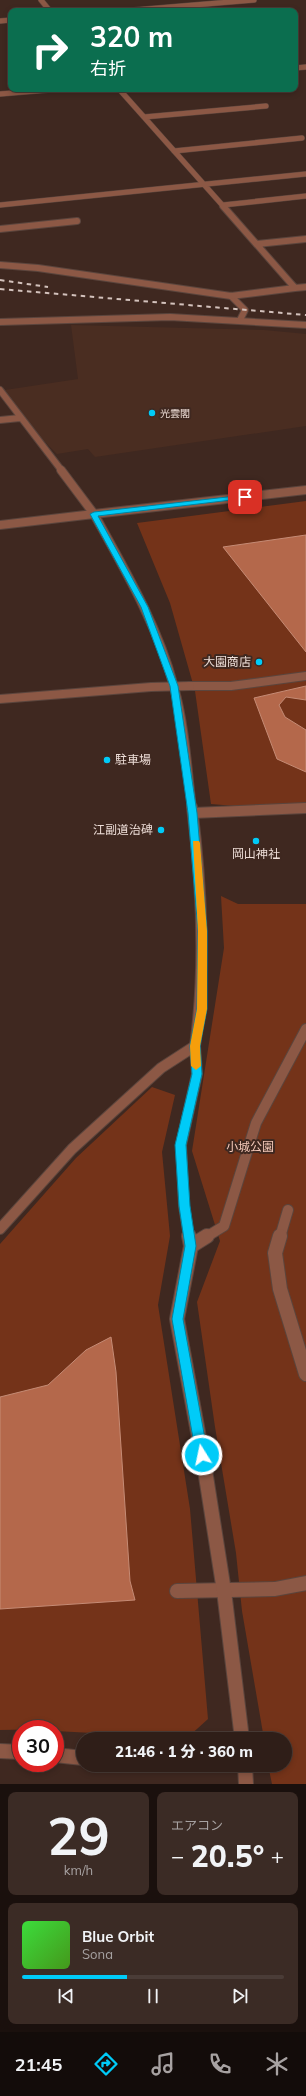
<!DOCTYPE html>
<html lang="ja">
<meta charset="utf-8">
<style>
body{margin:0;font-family:Mulish,"Noto Sans JP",sans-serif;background:#3b2b25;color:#f1f3f6;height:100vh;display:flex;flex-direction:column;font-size:15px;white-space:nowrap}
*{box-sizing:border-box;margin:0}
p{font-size:13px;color:#a7a2a2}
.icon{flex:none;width:22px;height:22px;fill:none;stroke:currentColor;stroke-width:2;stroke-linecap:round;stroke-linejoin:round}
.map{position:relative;height:1784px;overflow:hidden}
.panel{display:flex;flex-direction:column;gap:8px;padding:8px;background:#1a100d;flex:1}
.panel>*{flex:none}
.banner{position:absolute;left:8px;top:8px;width:290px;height:84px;border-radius:8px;box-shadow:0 2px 6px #0003,0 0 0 1px #4a3c37;background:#0b6e4f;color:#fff;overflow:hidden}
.speed{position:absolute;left:12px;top:1720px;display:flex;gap:8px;font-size:20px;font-weight:700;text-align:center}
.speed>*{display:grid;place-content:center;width:52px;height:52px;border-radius:50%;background:#2f1e18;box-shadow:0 2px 6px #0003,0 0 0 1px #4a3c37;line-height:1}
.speed .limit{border:6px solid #d22;background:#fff;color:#111}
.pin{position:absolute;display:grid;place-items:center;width:34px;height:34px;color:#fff;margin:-17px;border-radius:8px;box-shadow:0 2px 6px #0006}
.me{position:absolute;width:44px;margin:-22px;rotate:350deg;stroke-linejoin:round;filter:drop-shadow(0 0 3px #0008)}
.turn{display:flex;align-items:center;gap:14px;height:84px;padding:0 16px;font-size:18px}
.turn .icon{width:52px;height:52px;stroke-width:2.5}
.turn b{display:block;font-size:28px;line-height:34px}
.big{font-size:30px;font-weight:800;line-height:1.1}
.panel .tile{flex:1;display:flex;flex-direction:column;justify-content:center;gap:6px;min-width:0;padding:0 14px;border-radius:8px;background:#3b2b25}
.panel .dial{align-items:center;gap:0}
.dial b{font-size:52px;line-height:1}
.song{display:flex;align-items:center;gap:12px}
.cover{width:48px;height:48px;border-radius:6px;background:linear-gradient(135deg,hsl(120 70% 55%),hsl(100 70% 35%))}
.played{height:4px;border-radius:2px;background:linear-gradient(90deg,#00cbf8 40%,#4a3c37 40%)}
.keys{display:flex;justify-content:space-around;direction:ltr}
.heat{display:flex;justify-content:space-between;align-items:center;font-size:22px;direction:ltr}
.panel .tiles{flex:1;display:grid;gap:8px;grid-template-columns:1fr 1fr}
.tile:last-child{grid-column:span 2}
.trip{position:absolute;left:76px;top:1732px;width:216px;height:40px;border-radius:20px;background:#2f1e18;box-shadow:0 2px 6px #0003,0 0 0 1px #4a3c37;font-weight:800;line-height:40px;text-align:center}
.tabs{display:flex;height:64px;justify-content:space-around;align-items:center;background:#130c0a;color:#a7a2a2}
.tabs .icon{width:28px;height:28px}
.tabs .active{color:#00cbf8}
.tabs b{font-size:18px;color:#f1f3f6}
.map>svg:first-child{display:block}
</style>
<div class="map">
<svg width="306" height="1784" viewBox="0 0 306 1784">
<rect width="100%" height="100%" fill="#3f2820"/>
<path fill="#4a2d21" d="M71 325 264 330 306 334V426L95 457 88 449 57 454 41 438 5 390 78 379Z"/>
<path fill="#743319" d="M306 501V812L211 804 195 691 170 603 137 523Z
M221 896 238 904H306V1784H272L268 1765H285V1739H264L242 1611 236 1553 215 1427 197 1302 220 1241 192 1151 224 948Z
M152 1087 175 1095 162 1152 170 1236 158 1305 190 1509 208 1719 187 1738 55 1731V1729L0 1730V1244L76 1158Z"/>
<path fill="#b4684b" stroke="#c58b75" d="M306 535V652L223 547Z
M306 686V700L286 697 279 705 285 717 306 730V772L277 759 254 698Z
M111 1337 116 1372 130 1581 135 1600 0 1609V1397L48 1385 86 1350Z"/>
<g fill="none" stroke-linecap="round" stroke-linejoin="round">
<defs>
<path id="service-far2" d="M190 686H231L306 676"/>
<path id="service-far1" d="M193 813 306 808
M206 1237 224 1226 256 1123 306 1029
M280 1237 288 1210"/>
<path id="service" d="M280 1236 275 1253 280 1289 306 1374
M191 1246 207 1236
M177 1591 275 1589 306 1583"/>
<path id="pedestrian" d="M231 296 245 310 240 320"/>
<path id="minor-far4" d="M41 0 50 11
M122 11 254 0
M0 21 11 20
M295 68 306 67
M119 89 224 207
M0 94 60 89
M144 117 266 106
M174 151 302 138
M0 205 306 174
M223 205 306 196"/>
<path id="minor-far3" d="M0 229 77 221
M257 244 306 239
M0 265 38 268 231 296 295 288 223 206
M295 288 306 287
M0 390 62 471
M0 420 20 418"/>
<path id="minor-far2" d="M0 525 94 514 61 470
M0 699 151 687 190 686"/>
<path id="minor-far1" d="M0 1229 72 1149 161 1068 195 1046
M189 1237 184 1206 181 1145 197 1074 195 1046"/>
<path id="minor" d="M189 1236 191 1246 177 1319 205 1470 224 1591 242 1739
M0 1751 21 1752
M55 1755 83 1758
M245 1765 246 1784"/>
<path id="tertiary-far2" d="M0 322 170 317 306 325"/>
<path id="tertiary-far1" d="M192 808C187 768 185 726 174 687 158 626 125 570 94 514L306 490"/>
<path id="tertiary" d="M192 807C202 887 206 966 195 1046"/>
</defs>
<use href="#service-far2" stroke="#5b453d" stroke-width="10"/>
<use href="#service-far1" stroke="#5b453d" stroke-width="12"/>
<use href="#service" stroke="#5b453d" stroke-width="16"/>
<use href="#pedestrian" stroke="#5b453d" stroke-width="8"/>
<use href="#minor-far4" stroke="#5b453d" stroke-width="6"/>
<use href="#minor-far3" stroke="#5b453d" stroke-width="8"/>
<use href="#minor-far2" stroke="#5b453d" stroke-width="10"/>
<use href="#minor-far1" stroke="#5b453d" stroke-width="12"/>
<use href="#minor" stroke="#5b453d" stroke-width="16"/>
<use href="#tertiary-far2" stroke="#5b453d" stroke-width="8"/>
<use href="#tertiary-far1" stroke="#5b453d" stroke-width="10"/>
<use href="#tertiary" stroke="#5b453d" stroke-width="12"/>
<use href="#service-far2" stroke="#8c5845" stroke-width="8"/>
<use href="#service-far1" stroke="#8c5845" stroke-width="10"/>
<use href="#service" stroke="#8c5845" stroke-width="14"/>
<use href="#pedestrian" stroke="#8c5845" stroke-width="6"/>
<use href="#minor-far4" stroke="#8c5845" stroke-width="5"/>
<use href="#minor-far3" stroke="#8c5845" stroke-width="6"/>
<use href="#minor-far2" stroke="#8c5845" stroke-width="8"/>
<use href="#minor-far1" stroke="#8c5845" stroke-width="10"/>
<use href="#minor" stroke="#8c5845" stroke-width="14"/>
<use href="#tertiary-far2" stroke="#8c5845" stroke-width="6"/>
<use href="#tertiary-far1" stroke="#8c5845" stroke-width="8"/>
<use href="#tertiary" stroke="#8c5845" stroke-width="10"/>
<path stroke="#d3c2bc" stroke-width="2" stroke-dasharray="4.5 4.5" stroke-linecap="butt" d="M0 280 48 287
M0 289 306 315"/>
</g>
<path fill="#00cbf8" stroke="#0084a1" d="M245 495 249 497 248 498 98 516 148 607 178 686 197 813 207 931V1009L200 1046 202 1074 186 1145 190 1206 196 1246 183 1319 208 1455 207 1459 202 1460 198 1459 196 1455 172 1319 185 1246 179 1206 175 1145 192 1074 190 1046 197 1009 198 931 188 813 170 686 141 607 90 514 94 512Z"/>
<path fill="#f59e0b" d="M193 841H199L200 843 207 931V1009L200 1046 201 1066 196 1070 191 1066 190 1046 197 1009 198 931Z"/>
<g fill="#00cbf8" stroke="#3f2820" stroke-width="1.5">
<circle cx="152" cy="413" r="4"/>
<circle cx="259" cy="662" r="4"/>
<circle cx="107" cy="760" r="4"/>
<circle cx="161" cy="830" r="4"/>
<circle cx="256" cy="841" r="4"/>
</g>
<g text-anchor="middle" stroke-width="4" stroke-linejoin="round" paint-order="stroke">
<g font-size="10" fill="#edddd7" stroke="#3f2820" text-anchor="start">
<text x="160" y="417">光雲閣</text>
</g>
<g font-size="12" fill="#edddd7" stroke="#3f2820" text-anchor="end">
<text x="251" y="666">大園商店</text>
<text x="115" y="764" text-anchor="start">駐車場</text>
<text x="153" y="834">江副道治碑</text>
<text x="256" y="858" text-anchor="middle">岡山神社</text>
</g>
<g font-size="12" fill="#f5c9b9" stroke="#3f2820">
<text x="250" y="1151">小城公園</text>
</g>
</g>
</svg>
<div class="speed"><div class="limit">30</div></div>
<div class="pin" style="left:245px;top:497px;background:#d93025"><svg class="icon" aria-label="arrive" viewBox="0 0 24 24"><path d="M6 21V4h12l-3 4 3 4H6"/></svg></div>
<svg class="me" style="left:202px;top:1455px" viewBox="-20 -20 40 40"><circle r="17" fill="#00cbf8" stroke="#fff" stroke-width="3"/><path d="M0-11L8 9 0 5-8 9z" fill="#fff"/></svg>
<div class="trip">21:46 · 1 分 · 360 m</div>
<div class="banner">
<div class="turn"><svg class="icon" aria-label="right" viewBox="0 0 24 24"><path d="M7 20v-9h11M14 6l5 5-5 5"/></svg><div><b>320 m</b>右折</div></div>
</div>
</div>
<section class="panel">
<div class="tiles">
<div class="tile dial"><b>29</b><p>km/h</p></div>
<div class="tile"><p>エアコン</p>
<div class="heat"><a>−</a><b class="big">20.5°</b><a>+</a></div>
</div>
<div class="tile">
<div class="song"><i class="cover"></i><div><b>Blue Orbit</b><p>Sona</p></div></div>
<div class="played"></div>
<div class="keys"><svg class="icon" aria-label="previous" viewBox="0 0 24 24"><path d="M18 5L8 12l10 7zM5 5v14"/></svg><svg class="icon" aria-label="pause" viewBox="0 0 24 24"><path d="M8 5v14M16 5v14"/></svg><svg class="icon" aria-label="next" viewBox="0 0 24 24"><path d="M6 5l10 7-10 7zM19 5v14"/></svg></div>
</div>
</div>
</section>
<nav class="tabs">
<b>21:45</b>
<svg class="icon active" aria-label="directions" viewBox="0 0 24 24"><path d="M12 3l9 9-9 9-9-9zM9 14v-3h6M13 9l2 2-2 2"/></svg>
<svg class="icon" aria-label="music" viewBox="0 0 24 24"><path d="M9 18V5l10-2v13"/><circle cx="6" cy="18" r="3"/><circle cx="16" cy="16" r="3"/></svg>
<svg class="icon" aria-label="phone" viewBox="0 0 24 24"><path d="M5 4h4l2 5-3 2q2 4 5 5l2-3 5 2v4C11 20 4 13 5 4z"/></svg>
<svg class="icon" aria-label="climate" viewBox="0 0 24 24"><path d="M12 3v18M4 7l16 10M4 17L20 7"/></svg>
</nav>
